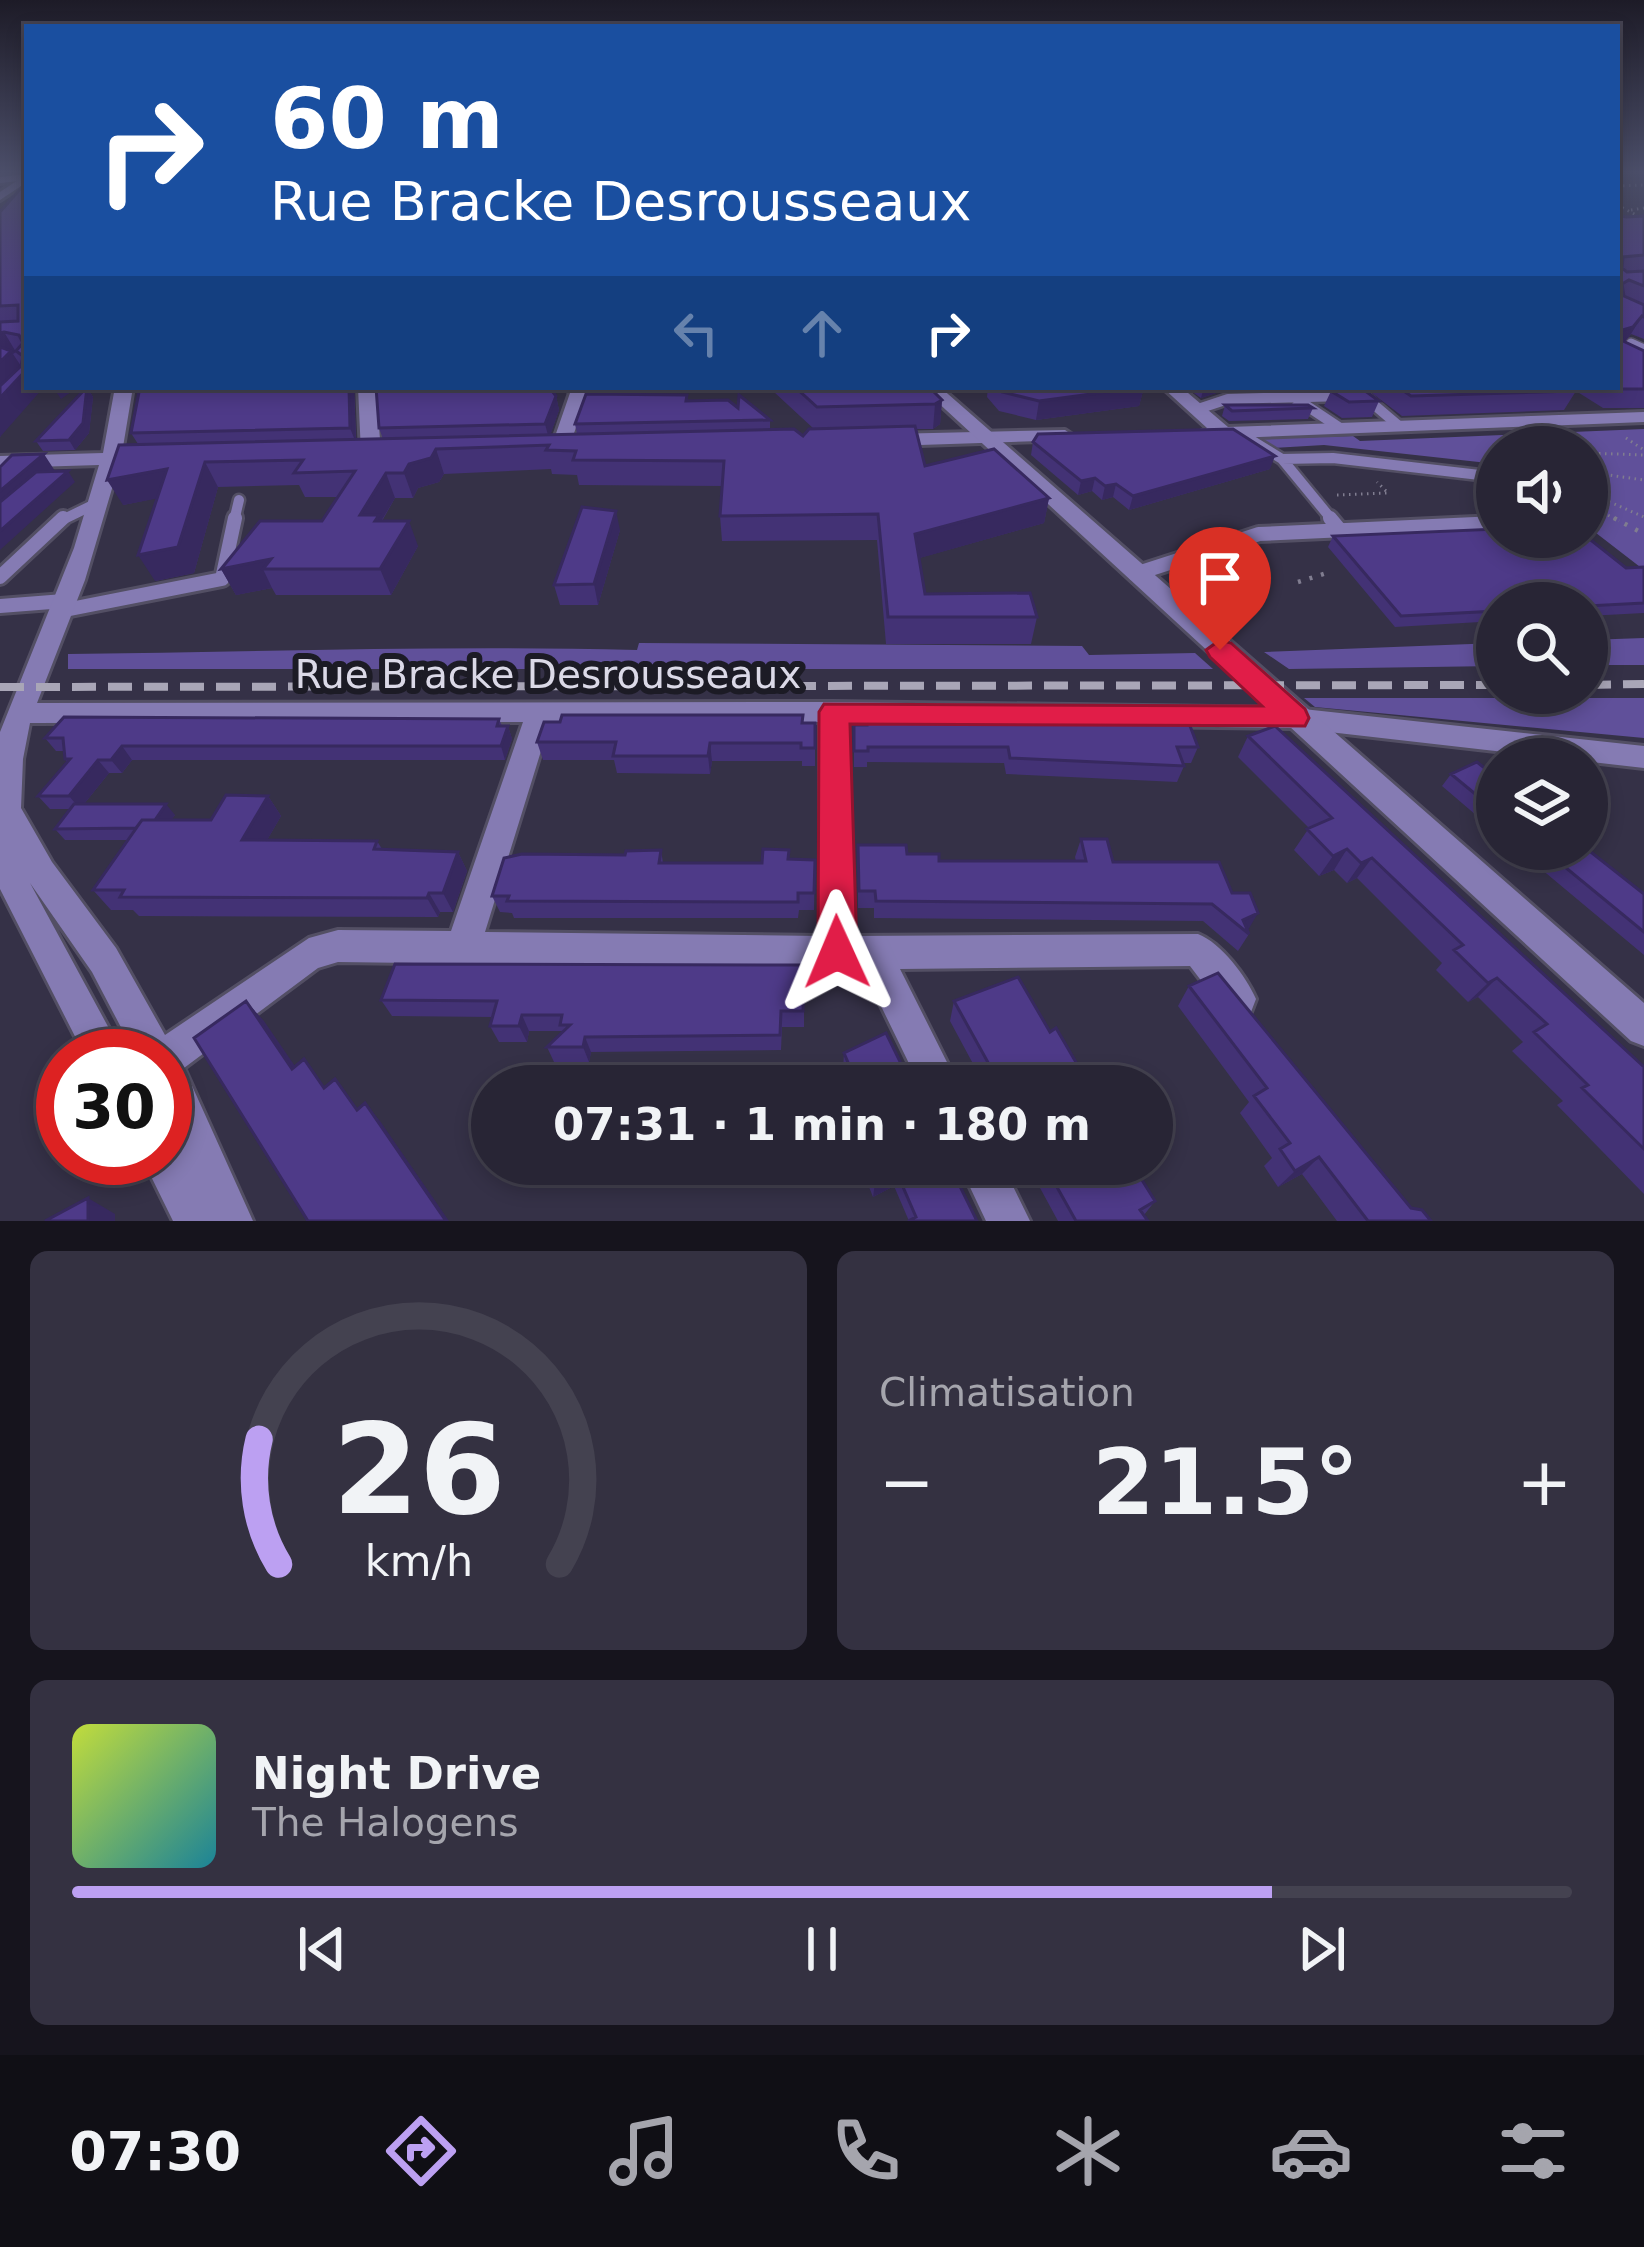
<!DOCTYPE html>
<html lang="fr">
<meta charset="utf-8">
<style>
body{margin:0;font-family:"DejaVu Sans",sans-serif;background:#343141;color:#f1f3f6;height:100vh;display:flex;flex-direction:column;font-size:45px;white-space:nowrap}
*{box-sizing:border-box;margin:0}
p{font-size:39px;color:#a5a5ad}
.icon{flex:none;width:66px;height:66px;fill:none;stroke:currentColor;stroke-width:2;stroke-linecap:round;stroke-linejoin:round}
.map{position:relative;height:1221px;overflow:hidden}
.sheet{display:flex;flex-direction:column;gap:30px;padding:30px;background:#16141d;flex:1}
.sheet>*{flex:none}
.guide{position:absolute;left:24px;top:24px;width:1596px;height:366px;border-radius:0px;box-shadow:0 6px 18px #0003,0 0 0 3px #444250;background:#1a4fa0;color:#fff;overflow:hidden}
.controls{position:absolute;left:1476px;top:426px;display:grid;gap:24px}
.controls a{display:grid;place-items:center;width:132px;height:132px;border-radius:50%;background:#282535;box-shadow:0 6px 18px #0003,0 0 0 3px #444250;font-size:60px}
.speed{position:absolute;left:36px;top:1029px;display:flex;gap:24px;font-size:60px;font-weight:700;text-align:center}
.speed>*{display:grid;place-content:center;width:156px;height:156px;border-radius:50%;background:#282535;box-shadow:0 6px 18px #0003,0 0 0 3px #444250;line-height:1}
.speed .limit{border:18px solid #d22;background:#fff;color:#111}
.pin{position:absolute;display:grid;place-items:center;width:102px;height:102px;color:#fff;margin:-123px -51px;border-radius:50% 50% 50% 0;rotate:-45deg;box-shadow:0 0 12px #0007}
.pin .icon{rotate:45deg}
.me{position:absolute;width:132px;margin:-66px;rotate:359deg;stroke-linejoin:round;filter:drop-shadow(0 0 9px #0008)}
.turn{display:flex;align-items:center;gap:42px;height:252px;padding:0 48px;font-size:54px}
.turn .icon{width:156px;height:156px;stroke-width:2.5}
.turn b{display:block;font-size:84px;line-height:102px}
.lanes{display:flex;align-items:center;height:114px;padding:0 48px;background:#0003;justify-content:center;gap:60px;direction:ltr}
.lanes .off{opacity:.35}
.big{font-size:90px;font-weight:700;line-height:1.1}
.sheet .widget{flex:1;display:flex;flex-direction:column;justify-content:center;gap:18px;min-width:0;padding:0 42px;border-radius:18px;background:#343141}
.sheet .dial{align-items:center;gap:0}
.dial svg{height:312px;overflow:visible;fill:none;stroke:#444250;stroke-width:7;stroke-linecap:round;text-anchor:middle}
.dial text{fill:#f1f3f6;stroke:none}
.song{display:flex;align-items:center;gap:36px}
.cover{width:144px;height:144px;border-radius:18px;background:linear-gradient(135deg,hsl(70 70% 55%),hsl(190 70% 35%))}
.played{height:12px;border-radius:6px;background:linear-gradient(90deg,#bca0f2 80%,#444250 80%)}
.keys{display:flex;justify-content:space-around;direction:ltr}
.heat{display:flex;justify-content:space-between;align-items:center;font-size:66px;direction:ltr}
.sheet .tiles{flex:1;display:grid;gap:30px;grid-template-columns:1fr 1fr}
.widget:last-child{grid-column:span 2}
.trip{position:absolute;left:471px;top:1065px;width:702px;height:120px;border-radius:60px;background:#282535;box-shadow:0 6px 18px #0003,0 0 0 3px #444250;font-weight:700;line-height:120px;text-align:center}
.dock{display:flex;height:192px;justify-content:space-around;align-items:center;background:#100f15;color:#a5a5ad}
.dock .icon{width:84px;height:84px}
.dock .selected{color:#bca0f2}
.dock b{font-size:54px;color:#f1f3f6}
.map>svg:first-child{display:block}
</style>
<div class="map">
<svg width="1644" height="1221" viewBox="0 0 1644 1221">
<rect width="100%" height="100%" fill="#353147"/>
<path fill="#60509a" d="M1644 429V570L1587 526V447H1497V464L1324 445 1273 448 1258 439 1353 436 1360 441Z
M1644 638V665H1587V640Z
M639 643 1082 646 1089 655 1195 653 1213 669H68V654C258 652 447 645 637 650Z
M1497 643V666L1289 669 1264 652Z
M1304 698H1644V738L1315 707Z"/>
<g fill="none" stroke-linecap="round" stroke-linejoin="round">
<defs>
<path id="service-far2" d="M1631 343 1644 349"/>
<path id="service-far1" d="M1366 398 1399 426
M1296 407 1307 406 1340 428
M1198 409 1228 399 1345 396
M1238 432 1282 459 1333 521
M1282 459 1333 458 1497 477
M60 521 95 504
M234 521 239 500"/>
<path id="service" d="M1330 518 1340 530
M1135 574 1259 534 1497 523
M0 577 63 518
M0 606 64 601
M60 611 222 579 235 518"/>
<path id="minor" d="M27 174V180L0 183V177Z
M115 387H133L122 453 148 452 158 458 148 464 119 465 85 580 37 703 834 702 1294 708 1644 746V768L1294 728 848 722 854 936 1198 934C1221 943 1246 976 1256 999L1251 1012 1238 1017 1225 1012 1190 966 900 969 959 1086H920L863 969 338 962 318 968 184 1068 253 1221H173L142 1158H165V1139L177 1145 165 1113V1056H136L92 972 30 883 124 1056H85L0 889V732L74 548 99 465 0 468V456L103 453ZM523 722 451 931 338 930 309 938 165 1035 116 948 52 862 21 808 23 759 30 723ZM550 722H820V936L485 932Z
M358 387H376L381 453 371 459 361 453Z
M565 387H584L588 392 569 448 560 454 551 448 570 393Z
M1162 387H1181L1228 427 1644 412V422L1208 439 1199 433 1207 428Z
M1065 430 1074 436 1072 440 890 446 881 440 890 434Z
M959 1164H1002L1030 1221H986Z"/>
<path id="tertiary" d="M27 174V182L0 200V192Z
M921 387H940L1644 1003V1046L1631 1041Z"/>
</defs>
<use href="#service-far2" stroke="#534f64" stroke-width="12"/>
<use href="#service-far1" stroke="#534f64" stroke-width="15"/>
<use href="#service" stroke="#534f64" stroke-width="20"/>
<use href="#minor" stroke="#534f64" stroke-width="6"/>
<use href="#tertiary" stroke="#534f64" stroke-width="6"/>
<path stroke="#807d90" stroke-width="3" stroke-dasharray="1.5 4.5" stroke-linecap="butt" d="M1617 186 1644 185
M1617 205 1644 219
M1631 210 1644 208
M1626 438 1644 450
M1587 453 1644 455
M1587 472 1644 480
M1587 492 1644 517
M1337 495 1388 493 1377 482
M1587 504 1619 521"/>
<path stroke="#807d90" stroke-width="4.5" stroke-dasharray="3 9" stroke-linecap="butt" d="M1614 518 1644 534
M1298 582 1330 572"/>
<use href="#service-far2" stroke="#857bb3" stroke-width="9"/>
<use href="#service-far1" stroke="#857bb3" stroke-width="10"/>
<use href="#service" stroke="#857bb3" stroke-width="14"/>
<use href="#minor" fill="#857bb3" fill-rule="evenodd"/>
<use href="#tertiary" fill="#857bb3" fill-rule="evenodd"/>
<path stroke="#a9a6b7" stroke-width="8" stroke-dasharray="24 12" stroke-linecap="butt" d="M1587 685 1644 684
M0 687 1497 685"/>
</g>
<path fill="#433275" d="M22 187 27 387 0 437V212Z
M1617 215 1626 217 1644 216V339L1631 334 1625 342 1644 351V408H1603L1576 391 1564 410 1402 416 1364 387H1617Z
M87 387 93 397 89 433 75 450 43 451 36 441Z
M140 387H354L356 439H383L379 428 376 387H442L443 389 556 396 559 410 550 435 577 434 575 424 688 401 738 408 770 420V430L803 436 814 429 774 392V387H929L942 400 940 424 933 429H915L925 466 1049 498 1044 523 919 558 925 594 1037 617 1031 644H886L877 540 722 541 720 516 722 486 579 485 577 475 552 474 551 469 444 474 439 482 418 488 413 498H395L382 521 418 546 391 595H276L272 588 236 595 221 569 322 521 338 497H305L299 485 218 487 194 573 155 581 157 498 123 505 138 444 131 433Z
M988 387H1144L1139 406 1036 420 999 411 987 397Z
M1185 387H1308L1228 389 1201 398Z
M1331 391 1379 401 1372 417 1342 418 1324 406Z
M1225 405 1313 408 1308 419 1229 421 1222 416Z
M1033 442 1270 469 1129 510 1113 497 1102 500 1092 491 1078 495 1031 455Z
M620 530 598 605H560L554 585Z
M1333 536 1626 568 1644 567V613L1587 616V603H1497V621L1395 627 1328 547Z
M499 719 502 726H508L512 739 505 760H132L122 773H109L84 804 175 815 171 820H211L268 796 281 816 267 840 377 841 382 849 458 852 467 871 453 912H440L438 917 139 916 133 910H111L93 890 128 840H65L55 829 71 809H50L38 796 67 762 65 759 64 751H56L45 738Z
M815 723V766H802V761H712L710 774 617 773 614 760H543L537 742Z
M854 725 1198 747 1191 763H1183L1184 766 1177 782 1006 774 1004 763 867 762V767H854Z
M1248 736 1644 1067V1194L1557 1105 1563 1101 1512 1051 1523 1042 1478 997 1468 1002 1436 970 1442 963 1357 878 1347 883 1334 870 1319 876 1294 850 1309 828 1238 757Z
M1451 774 1497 778V833L1442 786Z
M1081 839 1113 862H1219L1249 934 1238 951 1203 921 874 918V908H858V845L939 861H1076L1075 857Z
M1595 843 1588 850 1644 894V955L1517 849H1587Z
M661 850 663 863H762L789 859 815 860 814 910H799L798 918H514L512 913 500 912 492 896 625 855Z
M804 965V1027H782L781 1050 591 1052 589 1062H554L547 1047 563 1031H529L527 1042H499L490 1026 493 1017 392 1016 381 1000Z
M1189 986 1411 1208 1431 1221H1337L1302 1174 1278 1187 1264 1166 1272 1158 1240 1113 1249 1102 1178 1006Z
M954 1001 1050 1032 1069 1086H985L950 1021Z
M844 1053 912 1086H850L843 1070Z
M860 1164H949L977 1221H909L894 1186 873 1197Z
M1027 1164H1132L1155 1201 1144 1215 1148 1221H1058Z"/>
<path fill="#37295f" d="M1642 316 1631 334 1622 345 1619 331Z
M4 332 16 352 13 354 25 372 0 396V333Z
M27 369V387H44L0 437V398Z
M53 387H78L61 399Z
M87 387 93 397 89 433 75 450 69 440Z
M349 387H354L356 443 350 428Z
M1144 387 1139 406 1036 420 1039 401Z
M1204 387H1228V389L1201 398Z
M556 396 559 410 549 439 545 424Z
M942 400 940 424 933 429 935 404Z
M436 449 444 474 439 482 418 488 413 498 404 473 409 464Z
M44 454 55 471 0 519V491Z
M1275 456 1270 469 1129 510 1133 496Z
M205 462 218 487 194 573 155 581 138 555Z
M167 469 181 494 123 505 107 480Z
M68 471 75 482 0 550V531Z
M386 473 395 498 377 528 360 515Z
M1095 478 1092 491 1078 495 1081 481Z
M1116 484 1113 497 1102 500 1105 486Z
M1049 498 1044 523 913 560 915 534Z
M616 511 620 530 598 605 594 584Z
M409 521 418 546 391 595 380 569Z
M271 559 263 569 272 588 236 595 221 569Z
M508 726 512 739 505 760 501 746Z
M710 743 712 761 710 774 708 756Z
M122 746 132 760 122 773 111 760Z
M98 760 109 773 80 809 69 796Z
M268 796 281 816 256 859 242 840Z
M166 804 175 815 158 839 149 828Z
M1347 849 1334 870 1319 876 1333 856Z
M458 852 467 871 453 912 443 893Z
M1372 858 1357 878 1347 883 1361 863Z
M429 893 440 912 438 917 427 898Z
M1258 913 1248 930 1243 920Z
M1497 978 1478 997 1468 1002 1488 983Z
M246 1001 264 1021 310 1088 292 1069Z
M522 1015 529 1031 527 1042 519 1026Z
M585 1037 591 1052 589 1062 583 1047Z
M1077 1064 1069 1083 1063 1086 1061 1072Z
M365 1103 380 1121 449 1221H446Z
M1319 1157 1302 1174 1278 1187 1295 1171Z
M896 1171 894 1186 873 1197 875 1183Z
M88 1198 115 1214V1221H88Z"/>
<path fill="#4e3a88" stroke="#37295f" stroke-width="3" d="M27 185V369L0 398V386L21 366 23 356 16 351 23 343 19 335 4 332 0 333V322L18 321V305L0 306V212L22 187Z
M1617 215 1626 217 1644 216V255L1623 257 1622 268 1627 272 1644 271V286L1629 280 1622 284 1624 296 1644 305V317L1642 316 1633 327 1619 331 1623 341 1644 351V389H1615L1611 387H1617Z
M0 347 11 351 0 362Z
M87 387 83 423 69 440 36 441Z
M140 387H349L350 428 131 433Z
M376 387H439L440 390 456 387H549L556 396 545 424 379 428Z
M795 387H929L942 400 935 404 817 407Z
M997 387H1144L1039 401 1002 392Z
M1398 387H1570L1576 391 1411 396Z
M1364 390 1379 401 1349 402 1331 391Z
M586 394 687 395 686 401 728 400 738 408 739 395 770 420 575 424Z
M1225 405H1308L1313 408 1232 411Z
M915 426 925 466 994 449 1049 498 915 534 925 594 1030 593 1037 617H888L878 514 720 516 724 461 573 460 576 451 546 450 549 445 436 449 431 458 409 464 404 473H386L360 515H379L375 521H409L380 569H263L271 559 221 569 260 521H322L355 471 294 473 303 460 205 462 178 547 138 555 167 469 107 480 119 445 794 429 803 436 809 429Z
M1233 429 1275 456 1133 496 1116 484 1105 486 1095 478 1081 481 1033 442 1038 434Z
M44 454 0 491V467L12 455Z
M68 471 0 531V502L36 472Z
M582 507 616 511 594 584 554 585Z
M1497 529V537H1587L1626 568 1644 567V603L1587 606V603H1497V611L1401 616 1333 536Z
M562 715H803L802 723H815V748H801V743H710L708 756H613L616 742H537L544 722H560Z
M64 717 499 719 497 726H508L501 746H122L111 760H98L69 796H38L70 759H65L63 738H45Z
M867 718H1187L1198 747H1177L1184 766 1010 758 1008 747H868V751H854V725H867Z
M1275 726 1644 1067V1149L1582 1088 1588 1085 1534 1032 1547 1024 1497 978 1488 983 1454 950 1463 945 1372 858 1361 863 1347 849 1333 856 1307 829 1332 818 1248 736Z
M1477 762 1497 778V812L1451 774Z
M226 795 268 796 242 840 377 841 374 849 458 852 443 893H429L427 898 120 897 124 890H93L142 820H211Z
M74 804H166L155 820H142L136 828 55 829Z
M1081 839H1107L1113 862H1219L1232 893H1250L1258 913 1243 920 1249 934 1212 904 876 901 875 891H859L858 845H906L907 854H939V861H1086Z
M763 849 789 850 788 859 815 860 814 893H798V902L507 901 509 896H492L504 858 522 854 625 855 626 851 661 850 659 863H762Z
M1543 849H1587L1644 894V932Z
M395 964 804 965 803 1011H781L780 1035 585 1037 583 1047H547L570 1025H560L562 1015H522L519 1026H490L497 1001 381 1000Z
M1218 973 1411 1208 1422 1210 1431 1221H1368L1319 1157 1295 1171 1280 1149 1290 1143 1254 1096 1267 1088 1189 986Z
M1018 977 1050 1032 1056 1028 1077 1064 1061 1072 1069 1086H1001L954 1001Z
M246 1001 292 1069 304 1059 324 1088 335 1079 357 1110 365 1103 446 1221H308L194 1038Z
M886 1033 912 1086H858L844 1053Z
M867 1164H949L977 1221H908L916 1217 896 1171 875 1183Z
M1044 1164H1132L1155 1201 1140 1210 1148 1221H1076Z
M88 1198V1221H45Z"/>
<linearGradient id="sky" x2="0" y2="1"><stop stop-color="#1d1b27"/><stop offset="0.5" stop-color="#4b4e69"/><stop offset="1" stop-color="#4b4e69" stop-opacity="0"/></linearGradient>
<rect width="1644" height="344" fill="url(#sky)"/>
<path fill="#e11d48" stroke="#92132f" stroke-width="3" d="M1220 640 1231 643 1305 709 1309 718 1305 726 850 724 857 952 851 965 837 970 823 965 818 952 819 712 824 704 1262 706 1210 657 1206 650Z"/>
<g text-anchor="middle" stroke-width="12" stroke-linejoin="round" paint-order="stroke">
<g font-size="39" fill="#dbd9e7" stroke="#1c1b25">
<text x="548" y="688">Rue Bracke Desrousseaux</text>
</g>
</g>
</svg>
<div class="controls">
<a><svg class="icon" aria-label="sound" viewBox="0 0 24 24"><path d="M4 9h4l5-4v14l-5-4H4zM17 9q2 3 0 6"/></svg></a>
<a><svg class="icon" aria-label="search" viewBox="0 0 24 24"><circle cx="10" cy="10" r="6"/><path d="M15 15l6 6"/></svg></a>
<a><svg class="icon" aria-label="layers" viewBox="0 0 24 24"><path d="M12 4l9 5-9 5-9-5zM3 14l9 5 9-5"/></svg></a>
</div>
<div class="speed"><div class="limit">30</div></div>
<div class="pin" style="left:1220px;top:650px;background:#d93025"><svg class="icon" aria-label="arrive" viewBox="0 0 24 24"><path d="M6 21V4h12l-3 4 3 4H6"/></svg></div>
<svg class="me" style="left:837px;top:952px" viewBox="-20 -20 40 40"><path d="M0-17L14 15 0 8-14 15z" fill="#e11d48" stroke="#fff" stroke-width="4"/></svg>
<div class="trip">07:31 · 1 min · 180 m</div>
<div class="guide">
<div class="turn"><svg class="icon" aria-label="right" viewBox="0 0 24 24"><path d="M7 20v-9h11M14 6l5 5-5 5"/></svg><div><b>60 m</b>Rue Bracke Desrousseaux</div></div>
<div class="lanes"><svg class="icon off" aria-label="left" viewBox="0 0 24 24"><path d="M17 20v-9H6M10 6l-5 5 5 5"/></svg><svg class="icon off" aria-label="ahead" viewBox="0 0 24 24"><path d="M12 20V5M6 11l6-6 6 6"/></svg><svg class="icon" aria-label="right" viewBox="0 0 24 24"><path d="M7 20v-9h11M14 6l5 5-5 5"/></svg></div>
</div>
</div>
<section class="sheet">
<div class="tiles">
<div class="widget dial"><svg viewBox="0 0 100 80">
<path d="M14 69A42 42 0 1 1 86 69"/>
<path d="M14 69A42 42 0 0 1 9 37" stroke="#bca0f2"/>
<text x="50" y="56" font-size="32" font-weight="700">26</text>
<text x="50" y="72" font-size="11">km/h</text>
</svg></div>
<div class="widget"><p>Climatisation</p>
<div class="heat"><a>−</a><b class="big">21.5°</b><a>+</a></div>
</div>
<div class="widget">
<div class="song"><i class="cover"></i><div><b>Night Drive</b><p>The Halogens</p></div></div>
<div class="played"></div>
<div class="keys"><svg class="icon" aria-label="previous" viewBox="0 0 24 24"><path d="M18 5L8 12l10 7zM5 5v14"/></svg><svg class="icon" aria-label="pause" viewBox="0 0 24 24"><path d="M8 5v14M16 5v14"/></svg><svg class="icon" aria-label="next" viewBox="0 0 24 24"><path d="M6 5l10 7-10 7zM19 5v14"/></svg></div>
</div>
</div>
</section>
<nav class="dock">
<b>07:30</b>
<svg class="icon selected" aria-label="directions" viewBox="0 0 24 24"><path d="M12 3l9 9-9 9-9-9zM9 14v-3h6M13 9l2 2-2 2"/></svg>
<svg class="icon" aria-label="music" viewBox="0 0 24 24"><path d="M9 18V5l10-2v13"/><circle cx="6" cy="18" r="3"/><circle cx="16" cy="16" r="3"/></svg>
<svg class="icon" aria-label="phone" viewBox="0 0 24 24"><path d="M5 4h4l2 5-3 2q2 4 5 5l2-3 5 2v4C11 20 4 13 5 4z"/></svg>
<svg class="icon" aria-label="climate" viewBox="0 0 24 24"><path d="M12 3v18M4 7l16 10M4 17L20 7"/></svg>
<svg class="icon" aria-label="car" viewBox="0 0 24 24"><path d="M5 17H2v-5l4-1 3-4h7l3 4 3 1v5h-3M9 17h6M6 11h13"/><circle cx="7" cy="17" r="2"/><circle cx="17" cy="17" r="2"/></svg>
<svg class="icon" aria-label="filters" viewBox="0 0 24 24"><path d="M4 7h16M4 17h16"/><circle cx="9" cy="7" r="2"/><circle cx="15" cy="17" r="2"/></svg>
</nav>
